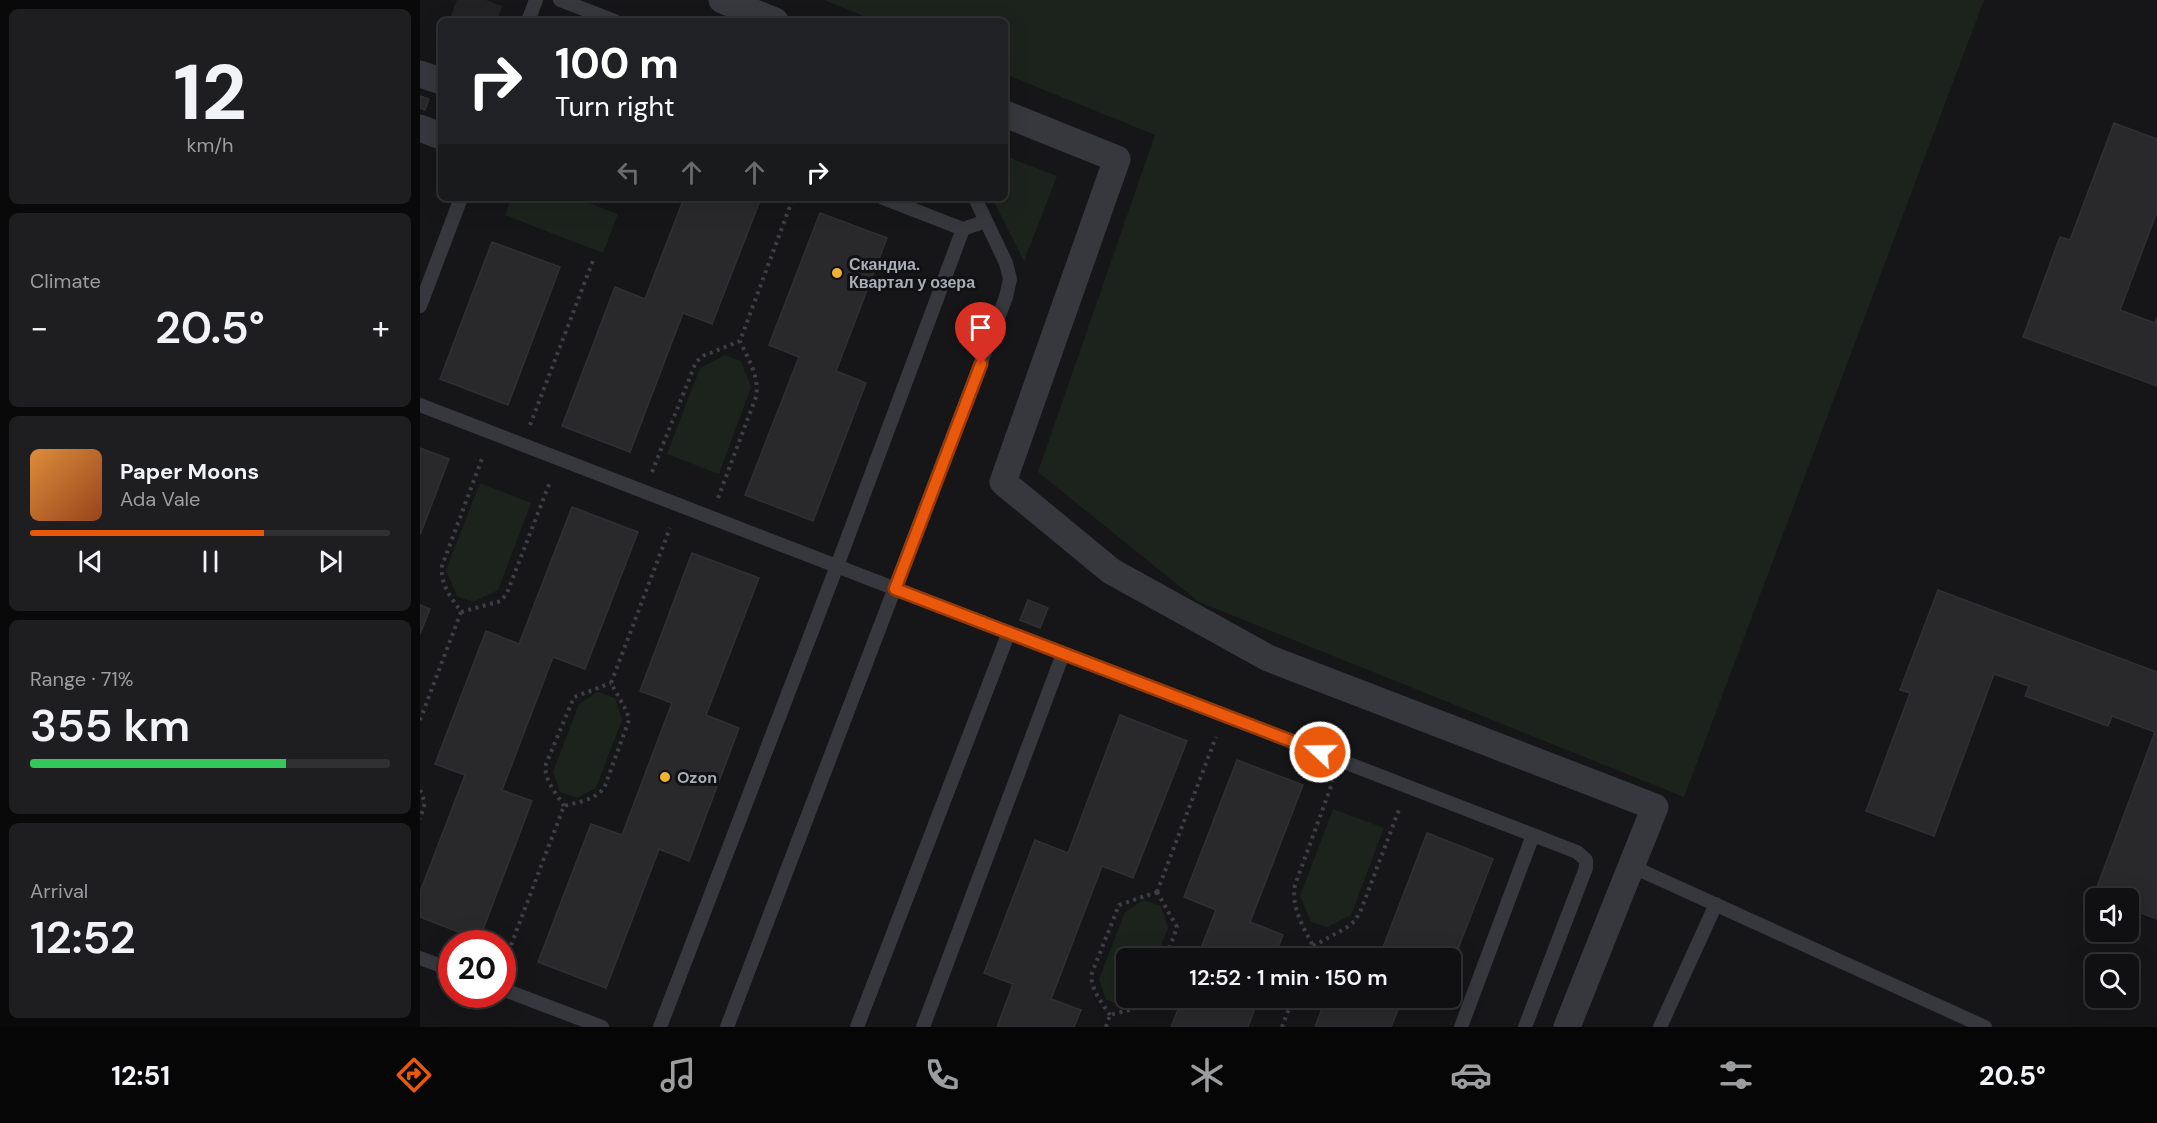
<!DOCTYPE html>
<meta charset="utf-8">
<style>
body{margin:0;font-family:"DM Sans",sans-serif;background:#1e1e20;color:#f1f3f6;height:100vh;display:flex;flex-direction:column;font-size:22px;white-space:nowrap}
*{box-sizing:border-box;margin:0}
p{font-size:20px;color:#9c9d9f}
.icon{flex:none;width:33px;height:33px;fill:none;stroke:currentColor;stroke-width:2;stroke-linecap:round;stroke-linejoin:round}
.map{position:relative;flex:1;overflow:hidden}
.drawer{display:flex;flex-direction:column;gap:9px;padding:9px;background:#09090a;width:420px}
.drawer>*{flex:none}
.hud{position:absolute;left:18px;top:18px;width:570px;height:183px;border-radius:9px;box-shadow:0 6px 24px #0002,0 0 0 2px #303032;background:#202124;color:#fff;overflow:hidden}
.buttons{position:absolute;left:1665px;top:888px;display:grid;gap:12px}
.buttons a{display:grid;place-items:center;width:54px;height:54px;border-radius:9px;background:#101012;box-shadow:0 6px 24px #0002,0 0 0 2px #303032;font-size:30px}
.speed{position:absolute;left:18px;top:930px;display:flex;gap:12px;font-size:30px;font-weight:700;text-align:center}
.speed>*{display:grid;place-content:center;width:78px;height:78px;border-radius:50%;background:#101012;box-shadow:0 6px 24px #0002,0 0 0 2px #303032;line-height:1}
.speed .limit{border:9px solid #d22;background:#fff;color:#111}
.pin{position:absolute;display:grid;place-items:center;width:51px;height:51px;color:#fff;margin:-62px -26px;border-radius:50% 50% 50% 0;rotate:-45deg;box-shadow:0 0 6px #0007}
.pin .icon{rotate:45deg}
.me{position:absolute;width:66px;margin:-33px;rotate:291deg;stroke-linejoin:round;filter:drop-shadow(0 0 4px #0008)}
.turn{display:flex;align-items:center;gap:21px;height:126px;padding:0 18px;font-size:27px}
.turn .icon{width:78px;height:78px;stroke-width:2.5}
.turn b{display:block;font-size:42px;line-height:51px}
.lanes{display:flex;align-items:center;height:57px;padding:0 18px;background:#0003;justify-content:center;gap:30px;direction:ltr}
.lanes .off{opacity:.35}
.big{font-size:45px;font-weight:600;line-height:1.1}
.drawer .card{flex:1;display:flex;flex-direction:column;justify-content:center;gap:9px;min-width:0;padding:0 21px;border-radius:9px;background:#1e1e20}
.drawer .dial{align-items:center;gap:0}
.dial b{font-size:78px;line-height:1}
.song{display:flex;align-items:center;gap:18px}
.cover{width:72px;height:72px;border-radius:9px;background:linear-gradient(135deg,hsl(30 70% 55%),hsl(20 70% 35%))}
.played{height:6px;border-radius:3px;background:linear-gradient(90deg,#ea580c 65%,#303032 65%)}
.keys{display:flex;justify-content:space-around;direction:ltr}
.heat{display:flex;justify-content:space-between;align-items:center;font-size:33px;direction:ltr}
.charge{height:9px;border-radius:4px;background:linear-gradient(90deg,#34c759 71%,#303032 0)}
.trip{position:absolute;left:696px;top:948px;width:345px;height:60px;border-radius:9px;background:#101012;box-shadow:0 6px 24px #0002,0 0 0 2px #303032;font-weight:600;line-height:60px;text-align:center}
.dock{display:flex;height:96px;justify-content:space-around;align-items:center;background:#060607;color:#9c9d9f}
.dock .icon{width:42px;height:42px}
.dock .current{color:#ea580c}
.dock b{font-size:27px;color:#f1f3f6}
main{display:flex;flex:1;min-height:0}
.map>svg:first-child{display:block}
</style>
<main>
<section class="drawer">
<div class="card dial"><b>12</b><p>km/h</p></div>
<div class="card"><p>Climate</p>
<div class="heat"><a>−</a><b class="big">20.5°</b><a>+</a></div>
</div>
<div class="card">
<div class="song"><i class="cover"></i><div><b>Paper Moons</b><p>Ada Vale</p></div></div>
<div class="played"></div>
<div class="keys"><svg class="icon" aria-label="previous" viewBox="0 0 24 24"><path d="M18 5L8 12l10 7zM5 5v14"/></svg><svg class="icon" aria-label="pause" viewBox="0 0 24 24"><path d="M8 5v14M16 5v14"/></svg><svg class="icon" aria-label="next" viewBox="0 0 24 24"><path d="M6 5l10 7-10 7zM19 5v14"/></svg></div>
</div>
<div class="card"><p>Range · 71%</p><b class="big">355 km</b><div class="charge"></div></div>
<div class="card"><p>Arrival</p><b class="big">12:52</b></div>
</section>
<div class="map">
<svg width="1737" height="1027" viewBox="0 0 1737 1027">
<rect width="100%" height="100%" fill="#161618"/>
<path fill="#222225" d="M37 0H66L82 6 77 21H29Z"/>
<path fill="#1c231d" d="M404 0H1564L1264 797 779 602 618 472 735 135 585 74V21H456Z
M585 156 637 176 604 261 572 198H585Z
M91 198H156L198 214 183 253 85 215Z
M305 355 321 361 331 387 299 474 247 454 280 368Z
M60 483 111 503 78 590 53 602 37 596 26 570Z
M178 692 195 698 202 720 176 788 157 798 140 792 133 772 159 704Z
M913 809 964 828 931 915 907 927 891 922 880 896Z
M724 900 741 906 748 928 736 958H706V998H719L703 1006 686 1000 679 979 705 912Z"/>
<path fill="#29292c" stroke="#303034" stroke-width="1.5" d="M0 96 9 99 5 110 0 108Z
M1694 123 1737 139V212L1700 310 1735 323 1737 317V386L1603 337 1640 237 1650 240Z
M264 198H341L292 324 263 313 210 452 142 426 195 287 225 299Z
M400 213 467 238 416 371 446 383 393 521 325 495 379 357 349 345Z
M72 242 140 267 88 405 20 379Z
M0 448 29 459 0 535Z
M152 507 218 532 165 669 133 657 82 790 112 801 59 940 0 917V892L45 775 15 764 66 631 99 644Z
M272 553 339 578 286 715 319 728 269 861 239 849 186 988 118 962 171 824 202 835 252 703 220 691Z
M1518 590 1737 672V919L1708 908V898H1683L1674 895 1735 732 1692 716 1688 726 1605 696 1609 686 1574 674 1514 836 1446 811 1490 693 1480 690Z
M608 600 628 608 620 628 600 620Z
M0 605 10 609 0 634Z
M700 715 767 741 713 878 682 866 631 999 661 1010 654 1027H577L593 984 564 973 615 840 648 853Z
M817 760 883 785 830 922 863 935 854 958H777L796 910 764 897Z
M1007 833 1073 859 1030 969V958H959Z
M763 998H839L828 1027H751Z
M906 998H983L971 1027H895Z"/>
<g fill="none" stroke-linecap="round" stroke-linejoin="round">
<path stroke="#3d3f44" stroke-width="4" stroke-dasharray="3 4.5" stroke-linecap="butt" d="M110 425 174 258
M232 472 276 362 283 356 320 341 373 198
M298 498 336 397C340 377 328 359 320 341
M41 612 81 601 87 593 130 482
M0 720 41 612C31 597 20 585 22 566L63 456
M0 790 5 803 0 819
M144 806C136 793 123 779 126 764L154 697 191 683
M737 892 796 737
M737 892 757 927 746 958
M893 946 926 928 935 921 941 910 980 807
M888 958 893 946C883 926 871 908 875 885L913 781
M83 966 144 806C158 802 177 800 185 786L209 720 207 712 191 683 250 528
M690 1015C682 1003 669 987 672 973L699 905 737 892
M686 1027 690 1015C702 1011 724 1009 731 998
M862 1027 873 998"/>
<path stroke="#37383d" stroke-width="14" d="M140 0 195 21
M108 21 116 0
M463 198 543 229 566 221
M0 306 41 198
M0 405 1157 852 1166 860V868L1105 1027
M1211 866 1565 1027
M0 958 32 970
M82 989 182 1027
M240 1027 417 566 543 229
M307 1027 586 297 590 279 586 263 555 198
M437 1027 589 632
M503 1027 643 654
M1041 1027 1113 835
M1240 1027 1296 904"/>
<path stroke="#37383d" stroke-width="27" d="M302 0 355 21
M0 74 21 81
M585 114 697 159 583 482 691 571 848 658 1235 807 1147 1027
M0 128 21 136"/>
</g>
<g fill="none" stroke-linecap="round" stroke-linejoin="round">
<defs>
<path id="route" d="M561 364 475 589 900 752"/>
</defs>
<use href="#route" stroke="#983908" stroke-width="15"/>
<use href="#route" stroke="#ea580c" stroke-width="10"/>
</g>
<g fill="#f2b134" stroke="#111113" stroke-width="2">
<circle cx="417" cy="273" r="6"/>
<circle cx="245" cy="777" r="6"/>
</g>
<g text-anchor="middle" stroke-width="6" stroke-linejoin="round" paint-order="stroke">
<g font-size="16" font-weight="bold" fill="#a8adb8" stroke="#111113" text-anchor="start">
<text x="429" y="270">Скандиа.<tspan x="429" dy="18">Квартал у озера</tspan></text>
<text x="257" y="783">Ozon</text>
</g>
</g>
</svg>
<div class="buttons">
<a><svg class="icon" aria-label="sound" viewBox="0 0 24 24"><path d="M4 9h4l5-4v14l-5-4H4zM17 9q2 3 0 6"/></svg></a>
<a><svg class="icon" aria-label="search" viewBox="0 0 24 24"><circle cx="10" cy="10" r="6"/><path d="M15 15l6 6"/></svg></a>
</div>
<div class="speed"><div class="limit">20</div></div>
<div class="pin" style="left:561px;top:364px;background:#d93025"><svg class="icon" aria-label="arrive" viewBox="0 0 24 24"><path d="M6 21V4h12l-3 4 3 4H6"/></svg></div>
<svg class="me" style="left:900px;top:752px" viewBox="-20 -20 40 40"><circle r="17" fill="#ea580c" stroke="#fff" stroke-width="3"/><path d="M0-11L8 9 0 5-8 9z" fill="#fff"/></svg>
<div class="trip">12:52 · 1 min · 150 m</div>
<div class="hud">
<div class="turn"><svg class="icon" aria-label="right" viewBox="0 0 24 24"><path d="M7 20v-9h11M14 6l5 5-5 5"/></svg><div><b>100 m</b>Turn right</div></div>
<div class="lanes"><svg class="icon off" aria-label="left" viewBox="0 0 24 24"><path d="M17 20v-9H6M10 6l-5 5 5 5"/></svg><svg class="icon off" aria-label="ahead" viewBox="0 0 24 24"><path d="M12 20V5M6 11l6-6 6 6"/></svg><svg class="icon off" aria-label="ahead" viewBox="0 0 24 24"><path d="M12 20V5M6 11l6-6 6 6"/></svg><svg class="icon" aria-label="right" viewBox="0 0 24 24"><path d="M7 20v-9h11M14 6l5 5-5 5"/></svg></div>
</div>
</div>
</main>
<nav class="dock">
<b>12:51</b>
<svg class="icon current" aria-label="directions" viewBox="0 0 24 24"><path d="M12 3l9 9-9 9-9-9zM9 14v-3h6M13 9l2 2-2 2"/></svg>
<svg class="icon" aria-label="music" viewBox="0 0 24 24"><path d="M9 18V5l10-2v13"/><circle cx="6" cy="18" r="3"/><circle cx="16" cy="16" r="3"/></svg>
<svg class="icon" aria-label="phone" viewBox="0 0 24 24"><path d="M5 4h4l2 5-3 2q2 4 5 5l2-3 5 2v4C11 20 4 13 5 4z"/></svg>
<svg class="icon" aria-label="climate" viewBox="0 0 24 24"><path d="M12 3v18M4 7l16 10M4 17L20 7"/></svg>
<svg class="icon" aria-label="car" viewBox="0 0 24 24"><path d="M5 17H2v-5l4-1 3-4h7l3 4 3 1v5h-3M9 17h6M6 11h13"/><circle cx="7" cy="17" r="2"/><circle cx="17" cy="17" r="2"/></svg>
<svg class="icon" aria-label="filters" viewBox="0 0 24 24"><path d="M4 7h16M4 17h16"/><circle cx="9" cy="7" r="2"/><circle cx="15" cy="17" r="2"/></svg>
<b>20.5°</b>
</nav>
